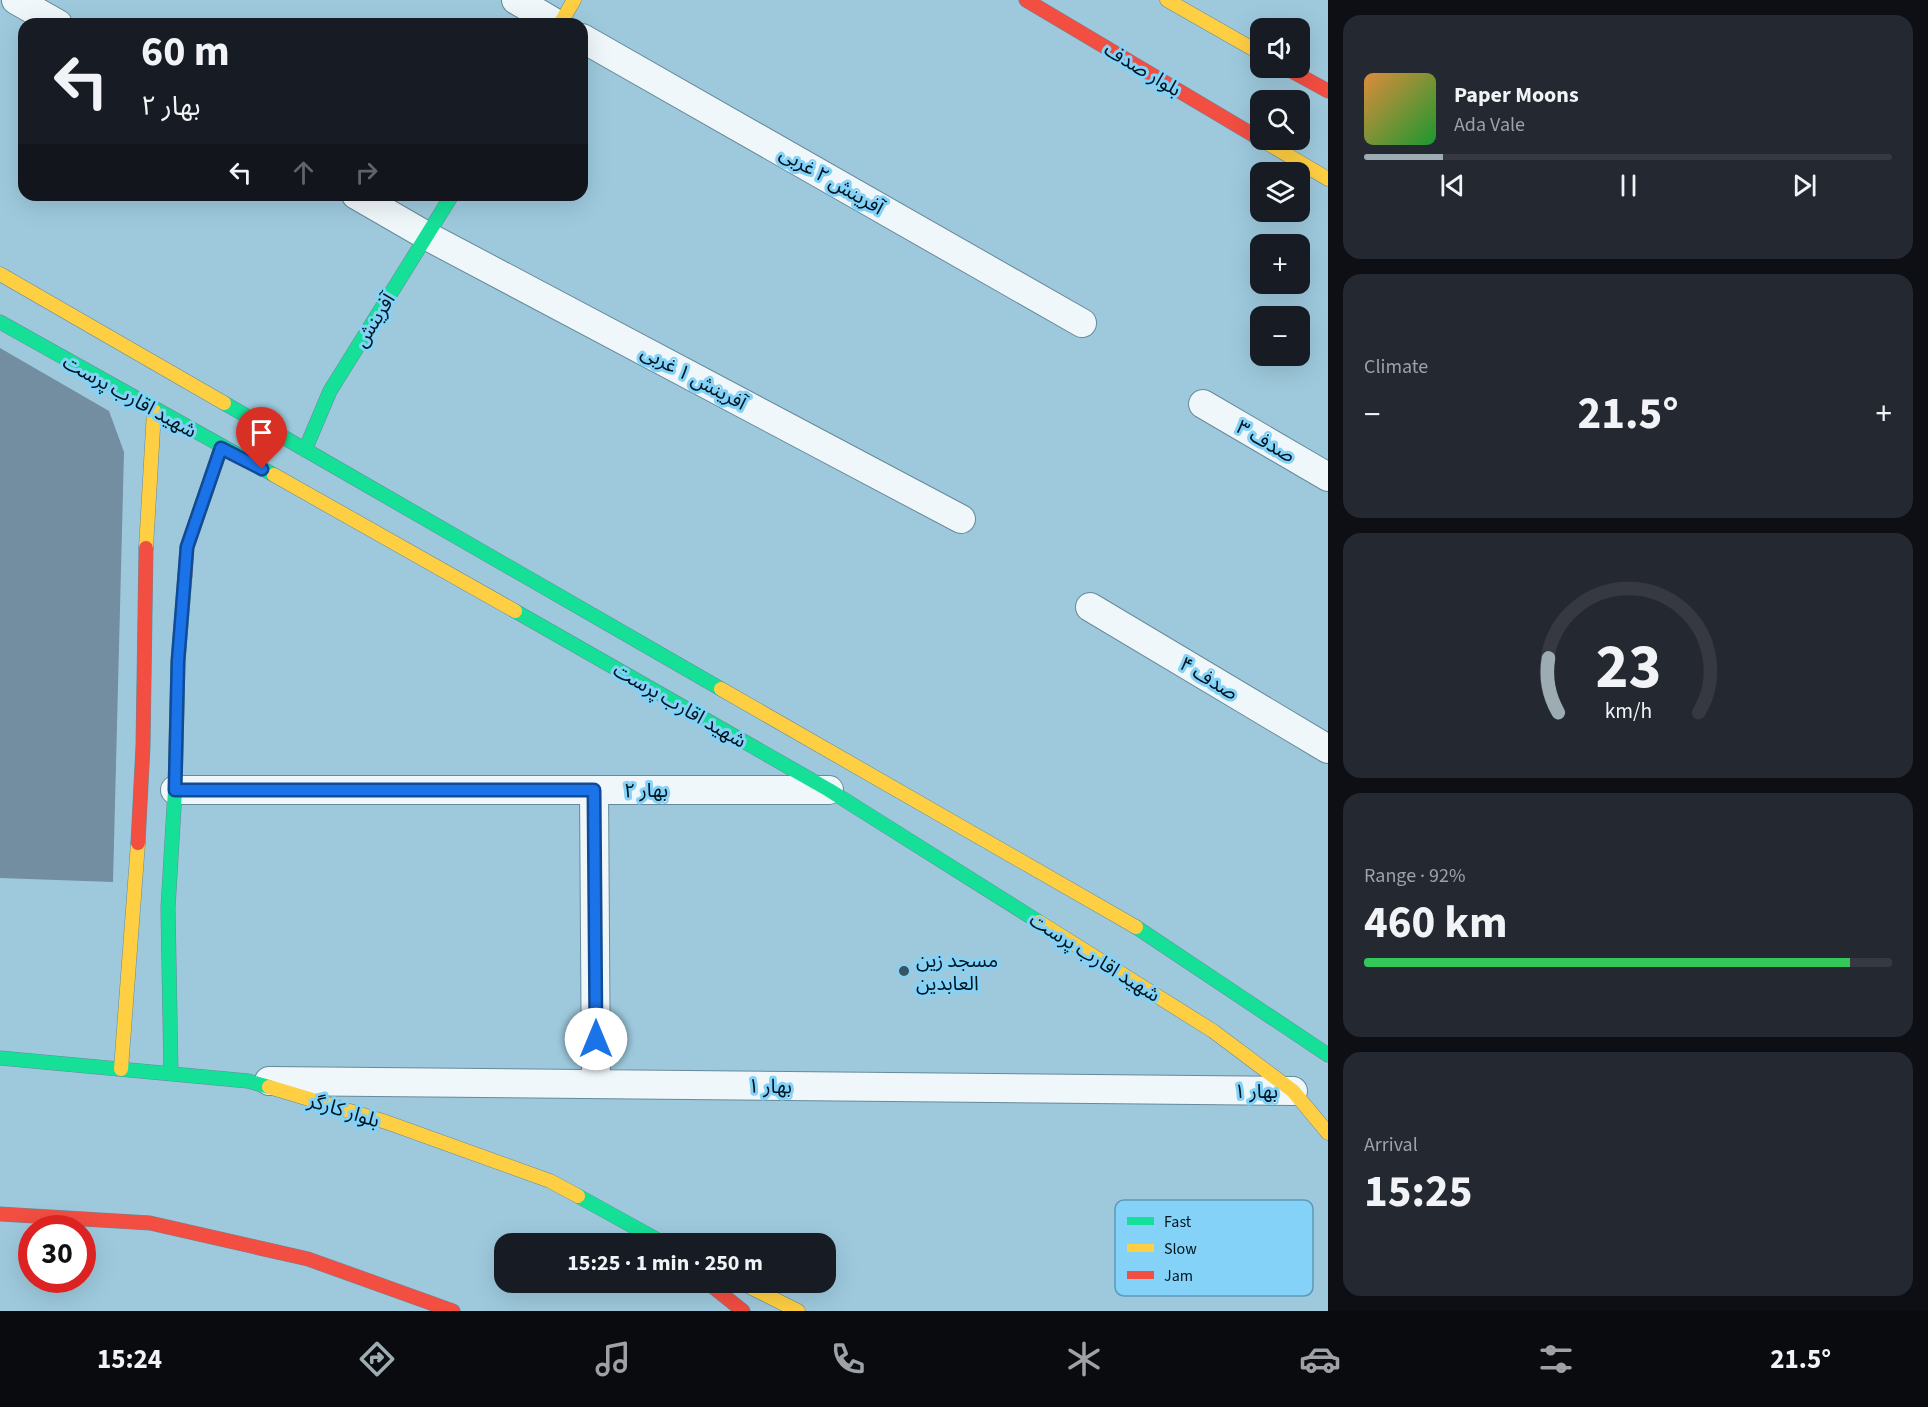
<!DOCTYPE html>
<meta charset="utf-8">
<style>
body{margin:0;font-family:"Source Sans 3","Noto Sans Arabic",sans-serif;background:#242831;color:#f1f3f6;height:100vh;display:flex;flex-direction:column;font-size:22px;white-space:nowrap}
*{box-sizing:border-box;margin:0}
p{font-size:20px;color:#9ea1a6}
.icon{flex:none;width:33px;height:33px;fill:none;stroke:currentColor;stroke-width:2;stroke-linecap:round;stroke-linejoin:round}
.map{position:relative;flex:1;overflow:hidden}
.panel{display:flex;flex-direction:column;gap:15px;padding:15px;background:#0d0f14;width:600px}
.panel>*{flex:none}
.hud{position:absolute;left:18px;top:18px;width:570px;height:183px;border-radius:18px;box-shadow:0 6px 24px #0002;background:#171b24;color:#f1f3f6;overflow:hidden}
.fabs{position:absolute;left:1250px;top:18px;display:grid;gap:12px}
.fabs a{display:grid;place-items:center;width:60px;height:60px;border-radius:12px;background:#171b24;box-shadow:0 6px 24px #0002;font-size:30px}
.speed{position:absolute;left:18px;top:1215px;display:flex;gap:12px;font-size:30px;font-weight:700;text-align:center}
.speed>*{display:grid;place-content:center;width:78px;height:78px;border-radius:50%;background:#171b24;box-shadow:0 6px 24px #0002;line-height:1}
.speed .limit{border:9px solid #d22;background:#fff;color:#111}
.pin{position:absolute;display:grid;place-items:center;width:51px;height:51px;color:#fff;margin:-62px -26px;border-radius:50% 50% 50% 0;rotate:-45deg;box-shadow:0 0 6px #0007}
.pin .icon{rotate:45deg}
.me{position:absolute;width:66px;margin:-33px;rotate:0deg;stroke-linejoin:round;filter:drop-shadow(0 0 4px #0008)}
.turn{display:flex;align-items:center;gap:21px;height:126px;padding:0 24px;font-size:27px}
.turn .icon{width:78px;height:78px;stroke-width:2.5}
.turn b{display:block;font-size:42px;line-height:51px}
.lanes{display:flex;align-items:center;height:57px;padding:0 24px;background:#0003;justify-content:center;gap:30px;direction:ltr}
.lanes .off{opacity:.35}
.big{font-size:45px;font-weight:700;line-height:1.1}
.panel .widget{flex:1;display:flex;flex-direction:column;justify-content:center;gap:9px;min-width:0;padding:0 21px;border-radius:18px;background:#242831}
.panel .dial{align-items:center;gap:0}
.dial svg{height:156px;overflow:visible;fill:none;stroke:#363941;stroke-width:7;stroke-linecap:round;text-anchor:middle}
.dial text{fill:#f1f3f6;stroke:none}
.song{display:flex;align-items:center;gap:18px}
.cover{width:72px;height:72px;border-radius:9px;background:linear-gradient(135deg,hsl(30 70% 55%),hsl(130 70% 35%))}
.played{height:6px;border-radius:3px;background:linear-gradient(90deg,#9dabb3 15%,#363941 15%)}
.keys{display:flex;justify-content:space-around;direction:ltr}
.heat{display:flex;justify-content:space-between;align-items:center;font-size:33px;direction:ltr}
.charge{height:9px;border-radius:4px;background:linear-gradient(90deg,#34c759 92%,#363941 0)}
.trip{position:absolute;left:494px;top:1233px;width:342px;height:60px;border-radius:18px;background:#171b24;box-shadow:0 6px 24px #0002;font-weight:700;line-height:60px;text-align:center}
.menu{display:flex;height:96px;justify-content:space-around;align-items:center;background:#090b0e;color:#9ea1a6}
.menu .icon{width:42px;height:42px}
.menu .active{color:#9dabb3}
.menu b{font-size:27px;color:#f1f3f6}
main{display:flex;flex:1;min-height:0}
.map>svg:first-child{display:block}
</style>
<main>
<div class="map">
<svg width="1328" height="1311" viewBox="0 0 1328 1311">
<rect width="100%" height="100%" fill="#9ec9dd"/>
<path fill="#728ea0" d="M0 348 109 411 124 452 113 882 0 878Z"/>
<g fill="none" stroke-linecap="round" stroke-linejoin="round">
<defs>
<path id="street" d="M16 0 58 24
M516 0 557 24
M582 38 1082 323
M356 195 427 236 961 519
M1203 404 1328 477
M1090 607 1328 749
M175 790H829
M594 790 596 1084
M269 1081 1293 1091"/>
<path id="fast" d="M0 322 274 475
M224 403 721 689
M305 450 330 391 452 195
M515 611 829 790 1039 922
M1136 927 1328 1055
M0 1058 248 1081 269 1087
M171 1074 168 908 175 790 178 661 185 576
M578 1196 665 1244"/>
<path id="slow" d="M1167 0 1260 53
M560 24 574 0
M1262 140 1328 179
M0 274 224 403
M274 475 515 611
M146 548 154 411
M721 689 1136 927
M1039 922 1213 1031 1293 1091 1328 1133
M121 1069 138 843
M269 1087 386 1122 550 1181 578 1196
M740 1282 798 1311"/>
<path id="jam" d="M1026 0 1260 139
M1286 68 1328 91
M185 576 187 547 221 448
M138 843 143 746 146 548
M0 1214 150 1223 308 1259 453 1311
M707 1282 743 1311"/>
</defs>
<use href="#street" stroke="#668a9a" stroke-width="30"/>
<use href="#fast" stroke="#668a9a" stroke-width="15"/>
<use href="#slow" stroke="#668a9a" stroke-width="15"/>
<use href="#jam" stroke="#668a9a" stroke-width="15"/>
<use href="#street" stroke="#f0f7fa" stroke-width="28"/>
<use href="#fast" stroke="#16e098" stroke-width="14"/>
<use href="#slow" stroke="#ffcf43" stroke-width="14"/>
<use href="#jam" stroke="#f24e42" stroke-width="14"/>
</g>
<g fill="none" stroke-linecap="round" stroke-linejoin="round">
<defs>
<path id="route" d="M262 469 221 448 187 547 178 661 175 790H594L596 1039"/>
</defs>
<use href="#route" stroke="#114b97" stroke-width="15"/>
<use href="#route" stroke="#1a73e8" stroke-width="10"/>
</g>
<circle fill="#375462" stroke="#84d2f7" stroke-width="2" cx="904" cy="971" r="6"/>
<g text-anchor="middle" stroke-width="6" stroke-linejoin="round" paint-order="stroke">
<g font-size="20" fill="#00151f" stroke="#84d2f7">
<text transform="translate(1143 69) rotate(31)" y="7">بلوار صدف</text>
<text transform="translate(832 180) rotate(30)" y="7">آفرینش ۲ غربی</text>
<text transform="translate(374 320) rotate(-58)" y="7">آفرینش</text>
<text transform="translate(694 377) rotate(28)" y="7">آفرینش ۱ غربی</text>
<text transform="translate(130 396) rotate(29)" y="7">شهید اقارب پرست</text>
<text transform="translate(1266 441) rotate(30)" y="7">صدف ۳</text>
<text transform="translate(1209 678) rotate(31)" y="7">صدف ۴</text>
<text transform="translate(680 705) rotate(30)" y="7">شهید اقارب پرست</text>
<text x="646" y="797">بهار ۲</text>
<text transform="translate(1095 957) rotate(32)" y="7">شهید اقارب پرست</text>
<text transform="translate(770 1086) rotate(1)" y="7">بهار ۱</text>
<text x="1256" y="1098">بهار ۱</text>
<text transform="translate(344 1110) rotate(17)" y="7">بلوار کارگر</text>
</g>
<g font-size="20" fill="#00151f" stroke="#84d2f7" text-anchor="start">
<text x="916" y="967">مسجد زین<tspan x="916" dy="23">العابدین</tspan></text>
</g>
</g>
<rect x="1115" y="1200" width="198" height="96" rx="9" fill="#84d2f7" stroke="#5c99b6" stroke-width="1.5"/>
<rect x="1127" y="1217" width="27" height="8" fill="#16e098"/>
<rect x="1127" y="1244" width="27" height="8" fill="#ffcf43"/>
<rect x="1127" y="1271" width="27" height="8" fill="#f24e42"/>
<g font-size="16" fill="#00151f">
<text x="1164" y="1227">Fast</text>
<text x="1164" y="1254">Slow</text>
<text x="1164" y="1281">Jam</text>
</g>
</svg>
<div class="fabs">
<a><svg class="icon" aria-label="sound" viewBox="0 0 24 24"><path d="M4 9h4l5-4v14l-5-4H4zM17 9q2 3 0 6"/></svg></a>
<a><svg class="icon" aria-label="search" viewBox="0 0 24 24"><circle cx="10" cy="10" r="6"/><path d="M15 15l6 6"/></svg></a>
<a><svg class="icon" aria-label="layers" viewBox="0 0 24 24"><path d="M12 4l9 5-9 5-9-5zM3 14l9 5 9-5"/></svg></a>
<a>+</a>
<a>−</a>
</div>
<div class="speed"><div class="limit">30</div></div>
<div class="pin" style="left:262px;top:469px;background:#d93025"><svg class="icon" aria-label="arrive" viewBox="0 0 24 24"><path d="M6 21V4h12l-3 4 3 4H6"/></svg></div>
<svg class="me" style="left:596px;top:1039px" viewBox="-20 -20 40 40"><circle r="19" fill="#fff"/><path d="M0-13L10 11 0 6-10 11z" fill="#1a73e8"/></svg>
<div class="trip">15:25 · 1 min · 250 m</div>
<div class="hud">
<div class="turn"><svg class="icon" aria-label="left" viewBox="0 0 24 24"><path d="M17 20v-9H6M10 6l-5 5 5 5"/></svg><div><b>60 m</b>بهار ۲</div></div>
<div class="lanes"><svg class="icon" aria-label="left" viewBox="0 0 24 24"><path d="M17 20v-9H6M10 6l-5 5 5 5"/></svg><svg class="icon off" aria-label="ahead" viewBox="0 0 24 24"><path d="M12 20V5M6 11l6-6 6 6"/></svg><svg class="icon off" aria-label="right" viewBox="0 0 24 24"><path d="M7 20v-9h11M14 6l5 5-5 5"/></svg></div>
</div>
</div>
<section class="panel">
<div class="widget">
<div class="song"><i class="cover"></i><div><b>Paper Moons</b><p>Ada Vale</p></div></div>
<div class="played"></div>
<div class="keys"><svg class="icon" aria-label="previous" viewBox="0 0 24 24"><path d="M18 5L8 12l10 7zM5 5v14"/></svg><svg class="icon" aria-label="pause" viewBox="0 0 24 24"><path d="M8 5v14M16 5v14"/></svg><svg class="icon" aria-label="next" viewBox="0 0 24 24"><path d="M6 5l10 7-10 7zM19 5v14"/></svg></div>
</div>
<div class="widget"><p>Climate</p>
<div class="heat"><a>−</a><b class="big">21.5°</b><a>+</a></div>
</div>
<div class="widget dial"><svg viewBox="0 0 100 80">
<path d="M14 69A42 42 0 1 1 86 69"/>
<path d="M14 69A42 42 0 0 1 9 41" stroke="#9dabb3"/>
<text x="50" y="56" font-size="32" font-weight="700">23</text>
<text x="50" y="72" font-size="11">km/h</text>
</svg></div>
<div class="widget"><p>Range · 92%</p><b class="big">460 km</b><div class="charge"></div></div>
<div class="widget"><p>Arrival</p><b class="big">15:25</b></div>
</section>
</main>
<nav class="menu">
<b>15:24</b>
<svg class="icon active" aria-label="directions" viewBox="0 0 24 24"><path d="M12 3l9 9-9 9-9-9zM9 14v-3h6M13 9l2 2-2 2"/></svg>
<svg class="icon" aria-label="music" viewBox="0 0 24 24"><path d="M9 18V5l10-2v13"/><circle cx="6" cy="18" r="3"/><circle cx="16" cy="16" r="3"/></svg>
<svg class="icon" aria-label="phone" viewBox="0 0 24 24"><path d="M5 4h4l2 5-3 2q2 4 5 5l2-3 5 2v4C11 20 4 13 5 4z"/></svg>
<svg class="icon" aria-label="climate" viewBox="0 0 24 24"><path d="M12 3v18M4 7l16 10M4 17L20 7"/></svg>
<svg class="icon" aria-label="car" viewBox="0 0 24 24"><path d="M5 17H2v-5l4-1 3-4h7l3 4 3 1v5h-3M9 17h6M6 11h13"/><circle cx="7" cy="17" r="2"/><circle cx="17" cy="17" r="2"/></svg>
<svg class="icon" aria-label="filters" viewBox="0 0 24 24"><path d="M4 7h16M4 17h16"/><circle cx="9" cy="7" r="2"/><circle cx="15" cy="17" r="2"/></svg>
<b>21.5°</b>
</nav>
